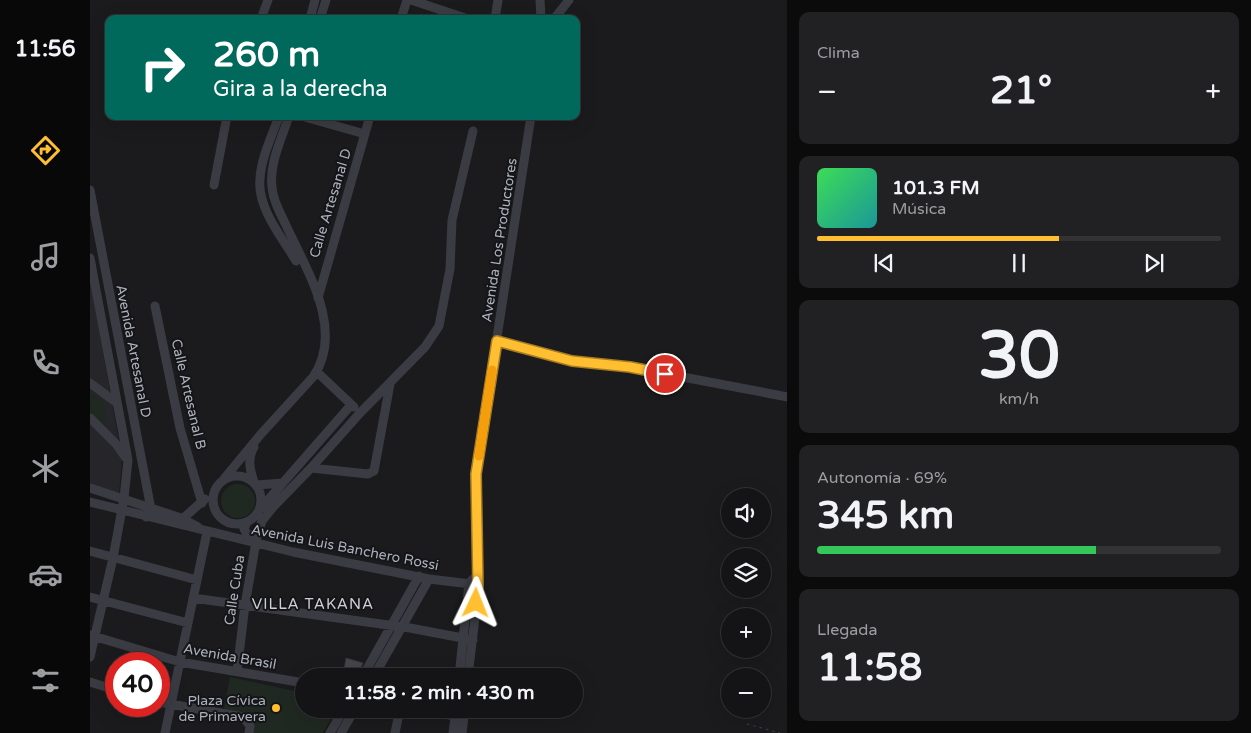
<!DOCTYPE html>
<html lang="es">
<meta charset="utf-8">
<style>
body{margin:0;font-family:"Varela Round",sans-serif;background:#212123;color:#f1f3f6;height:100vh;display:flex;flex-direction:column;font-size:19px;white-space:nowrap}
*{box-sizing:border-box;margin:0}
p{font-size:16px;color:#9d9ea1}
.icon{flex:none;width:28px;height:28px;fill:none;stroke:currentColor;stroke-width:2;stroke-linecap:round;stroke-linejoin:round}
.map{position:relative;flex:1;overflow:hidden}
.details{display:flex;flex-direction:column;gap:12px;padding:12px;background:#0b0b0c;width:464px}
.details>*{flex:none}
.top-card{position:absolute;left:15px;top:15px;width:475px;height:105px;border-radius:10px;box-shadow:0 5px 20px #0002,0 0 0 1px #333335;background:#00695c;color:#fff;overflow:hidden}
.controls{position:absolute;left:631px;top:488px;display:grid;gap:10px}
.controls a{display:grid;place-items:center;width:50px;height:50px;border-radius:50%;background:#141416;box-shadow:0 5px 20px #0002,0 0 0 1px #333335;font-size:25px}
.speed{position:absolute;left:15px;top:652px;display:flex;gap:10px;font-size:25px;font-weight:700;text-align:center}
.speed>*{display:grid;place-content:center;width:65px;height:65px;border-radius:50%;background:#141416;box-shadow:0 5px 20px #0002,0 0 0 1px #333335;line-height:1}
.speed .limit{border:8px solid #d22;background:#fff;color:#111}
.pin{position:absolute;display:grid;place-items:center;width:42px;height:42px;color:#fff;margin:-21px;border:2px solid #fff;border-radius:50%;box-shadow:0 1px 5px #0007}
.me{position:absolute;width:55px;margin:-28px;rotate:2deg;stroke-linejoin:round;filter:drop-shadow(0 0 4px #0008)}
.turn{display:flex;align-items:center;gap:18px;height:105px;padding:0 25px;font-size:22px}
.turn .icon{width:65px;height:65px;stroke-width:2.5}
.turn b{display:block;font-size:35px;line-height:42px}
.big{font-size:38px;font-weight:800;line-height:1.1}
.details .card{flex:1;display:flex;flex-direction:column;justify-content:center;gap:8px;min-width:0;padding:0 18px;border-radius:10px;background:#212123}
.details .dial{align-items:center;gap:0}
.dial b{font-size:65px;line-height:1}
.song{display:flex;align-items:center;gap:15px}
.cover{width:60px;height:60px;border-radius:8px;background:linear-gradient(135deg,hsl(130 70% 55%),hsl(180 70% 35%))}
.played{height:5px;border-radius:2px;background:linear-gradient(90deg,#ffbf31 60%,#333335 60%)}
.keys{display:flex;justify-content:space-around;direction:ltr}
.heat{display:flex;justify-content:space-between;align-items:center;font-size:28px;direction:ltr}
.charge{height:8px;border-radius:4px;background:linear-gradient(90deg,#34c759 69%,#333335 0)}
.trip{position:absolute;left:205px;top:668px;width:288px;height:50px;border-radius:25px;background:#141416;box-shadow:0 5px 20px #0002,0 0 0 1px #333335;font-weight:800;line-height:50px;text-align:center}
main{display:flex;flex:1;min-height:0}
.tabs{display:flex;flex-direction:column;width:90px;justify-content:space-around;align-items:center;background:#080809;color:#9d9ea1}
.tabs .icon{width:35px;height:35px}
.tabs .current{color:#ffbf31}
.tabs b{font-size:22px;color:#f1f3f6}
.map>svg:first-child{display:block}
</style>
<main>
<nav class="tabs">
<b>11:56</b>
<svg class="icon current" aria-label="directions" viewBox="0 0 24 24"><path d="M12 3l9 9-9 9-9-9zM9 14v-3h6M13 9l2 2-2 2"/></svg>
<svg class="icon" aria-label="music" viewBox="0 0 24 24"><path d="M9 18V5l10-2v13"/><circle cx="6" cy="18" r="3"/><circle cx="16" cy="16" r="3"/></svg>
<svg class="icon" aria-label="phone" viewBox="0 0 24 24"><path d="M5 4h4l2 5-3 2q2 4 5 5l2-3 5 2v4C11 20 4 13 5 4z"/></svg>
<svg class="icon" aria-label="climate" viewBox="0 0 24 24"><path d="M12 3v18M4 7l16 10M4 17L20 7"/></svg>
<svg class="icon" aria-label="car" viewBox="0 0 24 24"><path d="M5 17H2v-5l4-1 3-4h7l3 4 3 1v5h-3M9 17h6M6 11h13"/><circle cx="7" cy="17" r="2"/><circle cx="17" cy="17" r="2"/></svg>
<svg class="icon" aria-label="filters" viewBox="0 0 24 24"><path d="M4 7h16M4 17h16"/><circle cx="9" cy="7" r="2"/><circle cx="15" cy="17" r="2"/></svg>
</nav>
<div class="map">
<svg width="698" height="733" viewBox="0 0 698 733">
<rect width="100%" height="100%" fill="#1b1a1d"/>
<path fill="#26262a" d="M0 279 32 459 29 494 0 487Z"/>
<path fill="#202921" d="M0 393 14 401 16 430 0 413Z
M131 501a17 17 0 1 1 34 0a17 17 0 1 1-34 0Z
M140 677 214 693V709H246L233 733H161L164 721 133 714Z"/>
<path fill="#45454a" stroke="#343439" d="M256 658 273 663 267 676H253Z"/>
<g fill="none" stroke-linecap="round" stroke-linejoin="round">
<path stroke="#41434a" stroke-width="1" stroke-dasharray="2.5 4" stroke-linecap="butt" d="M657 724 690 733"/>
<path stroke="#3b3c43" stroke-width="9" d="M321 0 378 19
M450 0 451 19
M171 19 178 0
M220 19 225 0
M230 19 236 0
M311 19 317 0
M405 19 408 0
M464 19 479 0
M189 116C182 136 171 158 170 179 167 208 192 237 206 261
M211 116 275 134
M124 185 137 116
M0 190 61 509 56 517
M0 258 38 460 34 498 23 558 0 657
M228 298 280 116
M65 306 90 428 112 503
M407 341 482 361 540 367 698 397
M227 372 264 407
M0 383 27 403
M0 418 26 444 36 458
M164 447C157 459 160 470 164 482
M221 468 270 413 335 347 349 326 360 269 362 220 383 131
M123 500a24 24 0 1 1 48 0a24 24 0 1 1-48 0Z
M133 480 171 434 223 377C256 329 215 268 195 223 189 211 183 199 182 187 179 163 192 138 199 116
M167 485 193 483
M0 488 91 518 108 527
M0 502 203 552 339 579 389 585
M171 508 261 405
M90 521 115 499
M157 522 154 529 157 534 167 536
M0 551 107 580
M0 597 98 623
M103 598 320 628 383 640
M0 635 90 662 214 683
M147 671 155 605 167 536 172 521 184 506 221 468 278 474 284 471 300 384
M273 676 329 576
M284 676 339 579
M369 676 379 583 383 579
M378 676 389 585 386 474 441 116
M0 682 26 690
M69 702 153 717 160 726 159 733
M331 709 374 718
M75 733 117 532
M240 733 254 709
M251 733 265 709
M305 733 310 709
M363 733 366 709
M372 733 375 709"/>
</g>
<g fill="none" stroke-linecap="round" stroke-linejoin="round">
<defs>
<path id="route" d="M386 603 388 585 386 474 407 341 482 361 540 367 575 374"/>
</defs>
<use href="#route" stroke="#a67c20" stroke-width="12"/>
<use href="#route" stroke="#ffbf31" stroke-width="9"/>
<path stroke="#f59e0b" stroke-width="9" d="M389 456 402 370"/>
</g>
<circle fill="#ffbf31" stroke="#151518" stroke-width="2" cx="186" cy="708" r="5"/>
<g text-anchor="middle" stroke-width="4" stroke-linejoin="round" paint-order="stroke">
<g font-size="14" fill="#acb1be" stroke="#151518">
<text transform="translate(240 203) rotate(-73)" y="5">Calle Artesanal D</text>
<text transform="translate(409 240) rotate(-81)" y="5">Avenida Los Productores</text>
<text transform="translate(44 351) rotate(79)" y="5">Avenida Artesanal D</text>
<text transform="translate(99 394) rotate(77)" y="5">Calle Artesanal B</text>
<text transform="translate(255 547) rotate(11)" y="5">Avenida Luis Banchero Rossi</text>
<text transform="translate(144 590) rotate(-81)" y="5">Calle Cuba</text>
<text transform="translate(140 656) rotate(10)" y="5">Avenida Brasil</text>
</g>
<g font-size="14" fill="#acb1be" stroke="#151518" text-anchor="end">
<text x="176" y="705">Plaza Cívica<tspan x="176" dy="16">de Primavera</tspan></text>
</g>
<g font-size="15" letter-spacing="1" fill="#ced0d9" stroke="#151518">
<text x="223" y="609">VILLA TAKANA</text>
</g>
</g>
</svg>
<div class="controls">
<a><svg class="icon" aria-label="sound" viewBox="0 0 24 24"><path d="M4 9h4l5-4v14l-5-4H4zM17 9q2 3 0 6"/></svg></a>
<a><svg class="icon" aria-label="layers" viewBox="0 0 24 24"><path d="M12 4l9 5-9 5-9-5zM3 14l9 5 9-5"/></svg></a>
<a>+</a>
<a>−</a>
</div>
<div class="speed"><div class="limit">40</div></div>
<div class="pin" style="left:575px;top:374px;background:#d93025"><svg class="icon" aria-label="arrive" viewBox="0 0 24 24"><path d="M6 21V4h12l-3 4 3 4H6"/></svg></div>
<svg class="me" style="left:386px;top:603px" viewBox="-20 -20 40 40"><path d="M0-17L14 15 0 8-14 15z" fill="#ffbf31" stroke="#fff" stroke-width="4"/></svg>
<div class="trip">11:58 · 2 min · 430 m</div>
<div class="top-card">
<div class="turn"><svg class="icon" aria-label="right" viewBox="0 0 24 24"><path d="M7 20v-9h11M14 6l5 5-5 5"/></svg><div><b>260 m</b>Gira a la derecha</div></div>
</div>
</div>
<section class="details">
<div class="card"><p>Clima</p>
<div class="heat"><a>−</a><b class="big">21°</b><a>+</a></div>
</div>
<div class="card">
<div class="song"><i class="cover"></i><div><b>101.3 FM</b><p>Música</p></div></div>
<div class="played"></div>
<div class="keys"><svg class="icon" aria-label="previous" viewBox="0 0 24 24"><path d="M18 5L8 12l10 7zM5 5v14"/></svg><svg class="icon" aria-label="pause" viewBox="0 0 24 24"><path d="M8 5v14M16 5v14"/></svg><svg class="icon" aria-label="next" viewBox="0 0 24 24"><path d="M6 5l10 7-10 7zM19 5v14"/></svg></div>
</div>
<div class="card dial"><b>30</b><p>km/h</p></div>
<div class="card"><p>Autonomía · 69%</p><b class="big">345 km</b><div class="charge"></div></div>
<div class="card"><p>Llegada</p><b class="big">11:58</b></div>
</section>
</main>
